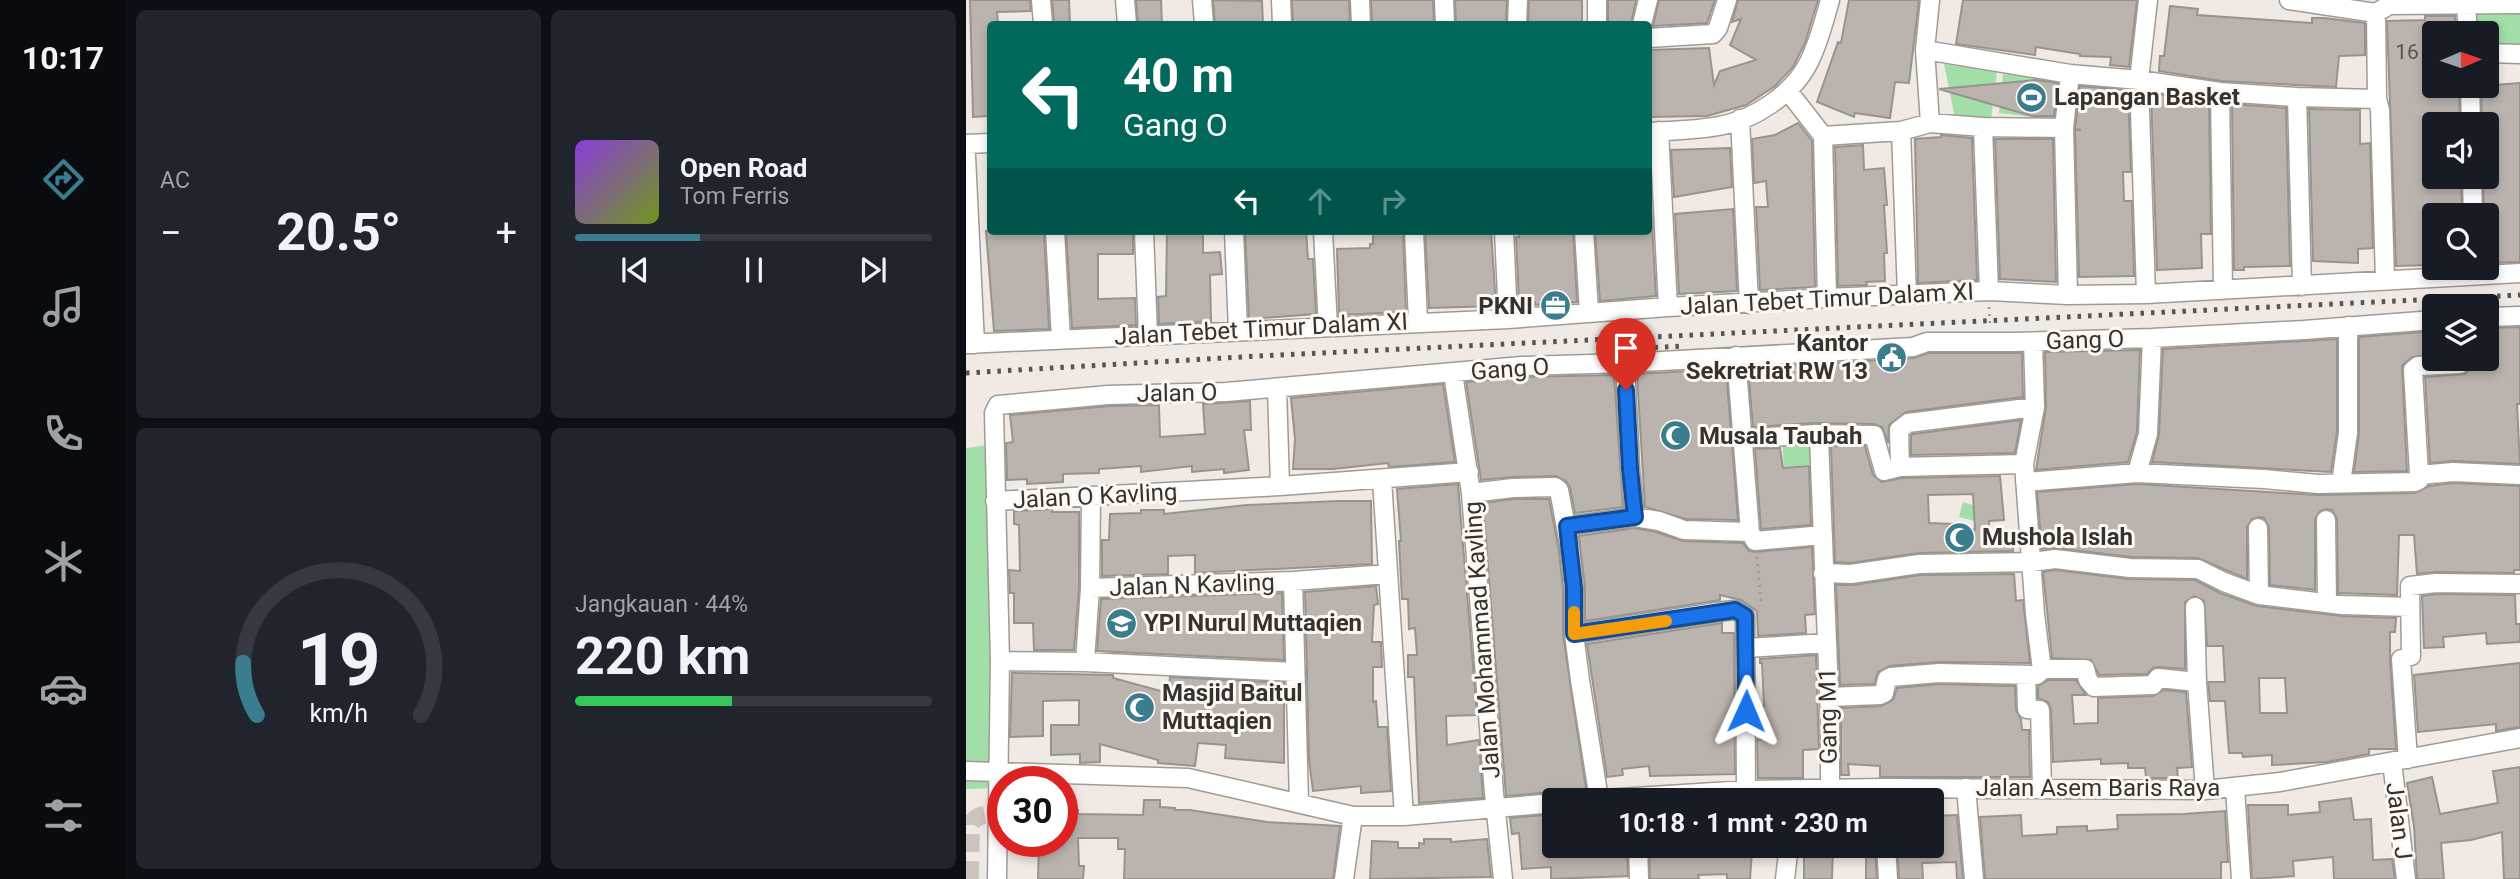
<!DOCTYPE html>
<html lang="id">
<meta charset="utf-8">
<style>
body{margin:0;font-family:Roboto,sans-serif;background:#20242c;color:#f1f3f6;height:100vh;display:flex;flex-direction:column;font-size:26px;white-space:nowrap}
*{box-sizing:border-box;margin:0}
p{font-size:23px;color:#9ea1a6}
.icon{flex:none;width:38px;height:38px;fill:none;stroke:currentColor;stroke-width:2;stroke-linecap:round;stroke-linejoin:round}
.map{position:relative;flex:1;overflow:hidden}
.panel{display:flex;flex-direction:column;gap:10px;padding:10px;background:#0d0f14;width:840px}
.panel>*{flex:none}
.banner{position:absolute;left:21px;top:21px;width:665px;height:214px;border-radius:7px;box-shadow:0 4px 10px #0003;background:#00695c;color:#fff;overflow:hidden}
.needle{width:46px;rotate:88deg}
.tools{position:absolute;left:1456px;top:21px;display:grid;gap:14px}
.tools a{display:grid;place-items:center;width:77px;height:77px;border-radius:7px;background:#171b24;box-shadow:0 4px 10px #0003;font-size:35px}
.speed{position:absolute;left:21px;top:766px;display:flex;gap:14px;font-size:35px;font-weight:700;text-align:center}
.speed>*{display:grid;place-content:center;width:91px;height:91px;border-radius:50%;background:#171b24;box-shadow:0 4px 10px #0003;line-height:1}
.speed .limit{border:10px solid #d22;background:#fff;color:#111}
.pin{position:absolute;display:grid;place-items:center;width:60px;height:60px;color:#fff;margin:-72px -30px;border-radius:50% 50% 50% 0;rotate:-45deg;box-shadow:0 0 7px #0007}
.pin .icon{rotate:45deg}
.me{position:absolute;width:77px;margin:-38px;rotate:1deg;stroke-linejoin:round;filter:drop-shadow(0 0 5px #0008)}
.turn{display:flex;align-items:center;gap:24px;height:147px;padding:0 21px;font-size:32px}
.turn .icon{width:91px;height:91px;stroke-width:2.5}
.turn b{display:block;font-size:49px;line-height:60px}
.lanes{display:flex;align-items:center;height:66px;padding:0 21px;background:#0003;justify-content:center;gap:35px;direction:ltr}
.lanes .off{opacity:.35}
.big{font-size:52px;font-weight:700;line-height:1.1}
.panel .tile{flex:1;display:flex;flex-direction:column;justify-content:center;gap:10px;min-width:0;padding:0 24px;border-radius:10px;background:#20242c}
.panel .dial{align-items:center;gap:0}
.dial svg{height:182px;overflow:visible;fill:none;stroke:#363941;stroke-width:7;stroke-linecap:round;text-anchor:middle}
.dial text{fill:#f1f3f6;stroke:none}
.song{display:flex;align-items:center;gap:21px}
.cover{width:84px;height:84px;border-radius:10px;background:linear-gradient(135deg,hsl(270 70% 55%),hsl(80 70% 35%))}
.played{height:7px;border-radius:4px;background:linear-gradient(90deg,#3a7d8e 35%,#363941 35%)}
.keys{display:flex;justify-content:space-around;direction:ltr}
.heat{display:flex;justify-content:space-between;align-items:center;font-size:38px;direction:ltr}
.charge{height:10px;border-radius:5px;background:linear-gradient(90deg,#34c759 44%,#363941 0)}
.panel .tiles{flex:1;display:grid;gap:10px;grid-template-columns:repeat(2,1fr)}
.trip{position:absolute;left:576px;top:788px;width:402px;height:70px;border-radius:7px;background:#171b24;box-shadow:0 4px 10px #0003;font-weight:700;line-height:70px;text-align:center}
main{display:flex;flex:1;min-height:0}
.tab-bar{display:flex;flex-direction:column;width:126px;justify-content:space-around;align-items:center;background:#090b0e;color:#9ea1a6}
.tab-bar .icon{width:49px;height:49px}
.tab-bar .selected{color:#3a7d8e}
.tab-bar b{font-size:32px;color:#f1f3f6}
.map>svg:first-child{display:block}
</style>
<main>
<nav class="tab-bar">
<b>10:17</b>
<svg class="icon selected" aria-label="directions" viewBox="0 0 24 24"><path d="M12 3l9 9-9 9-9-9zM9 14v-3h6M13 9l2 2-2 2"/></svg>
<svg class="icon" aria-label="music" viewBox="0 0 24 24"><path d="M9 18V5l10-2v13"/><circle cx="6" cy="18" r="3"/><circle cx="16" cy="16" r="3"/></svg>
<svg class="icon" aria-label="phone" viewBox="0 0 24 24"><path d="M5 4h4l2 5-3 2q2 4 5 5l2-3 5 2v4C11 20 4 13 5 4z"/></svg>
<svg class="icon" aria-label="climate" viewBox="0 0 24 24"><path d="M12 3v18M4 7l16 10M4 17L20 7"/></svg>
<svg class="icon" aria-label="car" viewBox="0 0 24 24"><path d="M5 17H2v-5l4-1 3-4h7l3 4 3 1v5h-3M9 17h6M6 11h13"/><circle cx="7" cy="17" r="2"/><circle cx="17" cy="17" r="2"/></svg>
<svg class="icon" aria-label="filters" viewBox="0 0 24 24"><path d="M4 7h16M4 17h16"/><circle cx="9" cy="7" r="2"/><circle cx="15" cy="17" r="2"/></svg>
</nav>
<section class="panel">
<div class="tiles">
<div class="tile"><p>AC</p>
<div class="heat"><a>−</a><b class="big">20.5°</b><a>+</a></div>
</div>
<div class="tile">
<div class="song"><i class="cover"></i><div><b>Open Road</b><p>Tom Ferris</p></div></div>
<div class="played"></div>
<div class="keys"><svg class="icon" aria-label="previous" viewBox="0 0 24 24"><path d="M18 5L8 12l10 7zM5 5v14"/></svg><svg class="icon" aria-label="pause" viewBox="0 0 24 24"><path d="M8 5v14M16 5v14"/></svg><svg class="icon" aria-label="next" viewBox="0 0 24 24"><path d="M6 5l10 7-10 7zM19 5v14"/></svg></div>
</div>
<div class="tile dial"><svg viewBox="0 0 100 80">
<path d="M14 69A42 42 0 1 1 86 69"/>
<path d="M14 69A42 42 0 0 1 8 46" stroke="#3a7d8e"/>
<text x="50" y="56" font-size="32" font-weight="700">19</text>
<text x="50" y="72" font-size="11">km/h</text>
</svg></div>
<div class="tile"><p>Jangkauan · 44%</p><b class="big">220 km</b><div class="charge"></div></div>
</div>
</section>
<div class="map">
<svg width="1554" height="879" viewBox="0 0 1554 879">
<rect width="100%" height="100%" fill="#f1eae4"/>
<path fill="#a1dea8" d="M1554 11V45H1521V33H1511V12Z
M978 64 1031 71 1025 119 989 118Z
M1037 74 1097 81 1092 120 1033 113Z
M851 436 853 464 818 467 816 439Z
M23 445 29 788 0 789V448Z
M997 502 1020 509 1016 523 993 517Z"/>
<path fill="#bbb4ae" stroke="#99938d" stroke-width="2" fill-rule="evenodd" d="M4 0H64L65 11 31 12 32 24H24V116L7 117Z
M86 0H103L104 24H88Z
M170 0H195L196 24H172Z
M247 0 296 1 297 24H249Z
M326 0H383L384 24H327Z
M405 0H467L468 24H406Z
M489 0H541L540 23H490Z
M563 0H616V24H562Z
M642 0H670L665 24H642Z
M693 0H749L741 23 687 26Z
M772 0H852L839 43 827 67 809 86 780 105 741 116 682 117V50L743 48 748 85 754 71 790 60 764 45 775 19 766 22Z
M883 0H953L943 83 929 82 924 118 889 113 888 117 851 102 872 42 875 43Z
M997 0H1171L1163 67 1144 65 1145 57 1114 56V54L1070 47 1069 55 990 44Z
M1204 6 1232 9 1231 15 1346 23V18H1358L1399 23V55L1373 56 1370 87 1255 81 1193 71 1194 56H1198Z
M1459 16H1489L1491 33H1468V86H1493L1494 124H1468V177H1495L1496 215H1458L1459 247H1466V265L1430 266 1421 21 1459 20Z
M1070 80 1092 83 1088 116H1066L973 89Z
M1554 83V262L1521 263V215H1518L1517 177H1521V124H1516L1515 86Z
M1114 86 1162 90 1165 172H1157L1158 201H1166L1168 276 1113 277 1109 130H1115L1109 129Z
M1185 93 1243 102 1245 234H1235L1236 268 1191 270Z
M1266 104 1320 108 1324 266 1278 267V270H1268Z
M1343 109 1394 110V144L1404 143 1407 248 1392 249V263L1347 261Z
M832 123 846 141 849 287 794 290 790 207H802L800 181 788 183 786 139 809 135Z
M975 135 1006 138 1011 280 952 283 949 139 975 137Z
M1029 139H1087L1090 282 1034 279Z
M897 145 898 170 918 168 921 205H918L921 253H918L919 281 900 282 901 285 872 286 869 147Z
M764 148 766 187 708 197 705 150Z
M682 153 690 296 634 301 629 231H682Z
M767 209 771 291 713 294 709 214Z
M20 231H78L83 329 28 331Z
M100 231H167V254H132V299L169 298 170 325 106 328Z
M201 231H237V253L254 252 256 274 244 275 245 321 193 324 192 297 200 296Z
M279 231H340L342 259H347L350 314 283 319Z
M407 231H437L440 312 373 315 371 249 404 248V244H407Z
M459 231H525L530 306 463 308Z
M553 231H607L611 302 569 305V302L553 303 550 237H553Z
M1554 327V404H1551L1554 464 1488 461 1464 463 1459 377 1499 374 1504 369 1505 361H1521V328Z
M1468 331V354L1446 357 1436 366 1441 471 1388 472 1393 433V337Z
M1371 339V432L1365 472 1186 462 1193 435 1197 349Z
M1174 350 1171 432 1162 462 1070 470 1080 407 1079 352Z
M963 353H1056L1057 397 940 412 923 425 922 443 916 427 908 424 848 423 787 427 782 368 948 358Z
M760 369 772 520 720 519 679 507 671 374Z
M648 375 657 507 609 513 604 487 600 481 590 476 547 477 515 480 500 382 557 377Z
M477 384 489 462 423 467 422 463 367 469H327L329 439 325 398Z
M284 401 285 430H278L283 470 258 473V469L226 472V466L175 472V466L133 469V473L97 474V482L61 484V479L41 480 40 443 47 442 44 415 143 406 193 405 194 437 239 434 237 404Z
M1055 420 1049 453 945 455V435L947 434Z
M865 446H899L907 475 916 482 936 478 1034 476 1038 520 1023 521 1024 547 1047 546V551L953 553 884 563 869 562ZM1007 494 1009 530 989 524 963 523 962 495Z
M814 448 817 468 843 466 845 525 795 529 789 449Z
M1487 483 1554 486V570H1548V573L1470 572 1451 574 1448 535H1433L1431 595 1372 593 1371 519 1366 510 1361 509 1354 511 1349 519V590L1304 585 1303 527 1298 518 1293 517 1286 519 1281 527V579L1232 558 1165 557 1090 548 1076 549 1071 492 1171 484 1352 495 1449 493 1463 486Z
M492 484 511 715 480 716 481 745 513 740 517 798 453 803 448 677H442V655H451L449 628 443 629 442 599H436L433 541H435L431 489Z
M548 499H583L593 551 597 589V635L620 789 613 793 596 795 587 792 540 796 517 503Z
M373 501H405L406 564 229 573V555L202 556V574L136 576V540H143L144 514 175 513V510H198V514L281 505Z
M86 509V512H113V588L108 650H68L67 623H48V593H44L43 570 54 571 53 525 48 524V511Z
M669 528 690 532 717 541 777 543 783 551 789 552 846 547 849 614 839 615 840 633 792 636 791 611 775 600 754 595V600L619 621V587L613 536Z
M1089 570 1163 579 1229 580 1254 593 1291 606 1375 616 1430 618 1429 632H1424V660L1430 749H1403V754L1361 762 1306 765V755L1277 757 1276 753H1263L1259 701H1244L1242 682H1259L1257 646H1241L1238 601 1228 596 1219 602V669L1192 667 1187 668 1181 674 1133 675 1125 660 1086 658 1077 572ZM1293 678H1319L1321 713H1294Z
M1048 574 1050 601 1057 600 1064 663 973 662 924 666 912 672 908 684 874 685 870 585H887L954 575Z
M410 586 412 604 408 605 406 642H415L416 667H407V702L410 701 412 727H421L425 791 395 793V786L347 791 343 760 339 592Z
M316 593 318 660 131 651 135 599Z
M1471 594 1549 595 1550 624H1554V642L1521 644 1520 633 1477 637 1478 647 1458 648 1456 596Z
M756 623V633H768L769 774 684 776 683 766 656 769 657 775 641 777 621 644Z
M850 655 853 749 837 750V778H792L791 739 795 740V706H798L796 663H794V659Z
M1554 663V727L1530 731V724L1452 732 1448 675Z
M46 673 147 675V678L202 693 204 677 318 683V763L259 758 260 745 232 743 229 766 192 763V760L134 744V762L114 763V754L85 755V725H113V700L77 701V736L44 737Z
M1082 680H1110L1120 695H1106L1108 724 1132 723V698L1187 696 1197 690 1220 692 1226 767 1211 768 1212 778H1180L1179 768H1162V763L1135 764V759L1087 762 1085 709 1082 702 1072 698V686Z
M973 684 1049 686 1050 710 1055 719 1056 730H1063L1064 777H914V766L882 764 883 775H875V708L915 706 927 700 931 688Z
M1554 767V879H1538L1536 832 1505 840 1475 843 1478 879H1451L1448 826 1441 783 1466 777 1474 814 1532 803 1527 771Z
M1385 798 1388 820 1405 819 1407 860 1426 859 1429 879H1368L1367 857 1327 861 1328 876 1286 879 1282 805H1322V815L1354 812 1353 802Z
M178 800H194V807L209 808V810H224L301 822 374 826 367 879H158L159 849H152V838H112L113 866H118L117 879H72L73 842H96V810H112V814L177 815Z
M1259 811 1262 862H1255V879H1019L1014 817 1055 815 1056 836 1091 834V827L1121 826V831L1152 829 1151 815 1218 814Z
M588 814V849L617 845H661L662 876 585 879V867L556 869 553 833 546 834 544 818Z
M991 815 997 879H991L990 862 956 863 957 879H933L931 845H967L966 816Z
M458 839H485V842L521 839 525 877 404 879 406 841 432 842V848H453V843L458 844Z
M683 845H772V850L786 852 784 879H761V874L732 875 733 879H684Z
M841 845H867L866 879H838V851H840Z
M900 845H909L911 879H900Z"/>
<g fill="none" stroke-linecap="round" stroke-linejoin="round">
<path stroke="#cbc5c0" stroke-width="18" stroke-dasharray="18 9" stroke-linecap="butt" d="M4 879 5 824C10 814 22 814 33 814"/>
<defs>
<path id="minor" d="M75 0 77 24
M159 0 161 24
M236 0 238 24
M315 0 316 24
M394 0 395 24
M478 0 479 24
M631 0V24
M964 0 959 50 964 123
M1323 0 1410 13 1423 5 1554 4
M1500 5 1502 33
M1410 13 1411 99 1414 110 1419 280
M551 24 552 0
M676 24 682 0
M682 38 747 34 752 28 761 0
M959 50 1104 74 1173 80 1254 92 1331 97 1411 99
M1521 53 1554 54
M1504 86 1505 124
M822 91 857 136
M1254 92 1257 290
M1331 97 1336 286
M774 119 783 304
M1017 127 1023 291
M693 131 702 307
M935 131 941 295
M682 132C706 131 730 130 753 126 788 120 827 94 843 62 853 42 858 21 864 0
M857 136 935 131 964 123 1017 127 1098 128
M857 136 861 298
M0 144 24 143
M0 156 9 344
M1506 177 1507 215
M89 231 95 339
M178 231 182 335
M268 231 272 331
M357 231 362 327
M448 231 452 322
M538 231 542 319
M618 231 623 312
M1180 294 1173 80 1182 0
M1102 295 1098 128 1104 74
M1521 317 1554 316
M0 344 542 319 702 307 861 298 1023 291 1102 295 1180 294 1554 273
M770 356 784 532 789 541 857 535
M659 363 664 469 669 517
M487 373 505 493 528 793 537 879
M311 388 314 486
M851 435 853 438 864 718V789
M775 439 849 434 908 435 918 471 934 467 1058 464
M934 467 933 430 942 423 1069 407
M1171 473 1182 434 1186 338
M1453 475 1447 370 1452 366 1494 364V359
M416 480 438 816
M1059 482 1171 473 1298 479 1352 484 1449 482 1453 480V475L1487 472 1554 475
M1375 483 1382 433V326
M505 493 547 488 589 487 593 490 604 549 608 588V634L614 680 633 799
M29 501 314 486 503 472
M1360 520 1361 603
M601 526 669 517 693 521 718 530 784 532
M1292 528 1293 595
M857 573 885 574 953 564 1066 562 1089 559 1164 568 1232 569 1258 582 1293 595 1376 605 1444 607
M327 581 333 802
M124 588 327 581 422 574
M1229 607 1231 682 1239 790
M608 634 751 612 769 610 779 616 780 790
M780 648 861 643
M34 661 119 662 329 672
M119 662 124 588 125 498
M1077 669H1119L1122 680 1128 687 1187 685 1192 678 1231 682
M1060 675 1061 709 1074 710 1076 789
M863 697 914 695 918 693 921 679 925 677 973 673 1071 675 1076 670 1069 614 1058 464 1069 407 1067 342
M1442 759 1435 659 1445 656 1444 586 1470 583 1554 584
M1426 762 1440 879
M0 771 222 778 387 816H438L588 803
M1000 788 1008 879
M1269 788 1275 879
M622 800 780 790 919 788 1239 790 1314 782 1554 738
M672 845 673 879
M920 845 922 879
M31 879 34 661 28 413 32 405 142 395 260 392 556 366 659 363 947 347 961 342H1048L1186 338 1338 330 1468 320
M378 879 387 816
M819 879 823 845"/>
</defs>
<use href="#minor" stroke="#a19b95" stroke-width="21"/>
<path stroke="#999490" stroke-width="2.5" stroke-dasharray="2 5" stroke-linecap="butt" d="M1023 307 1024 325
M791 557 795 601 793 606"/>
<use href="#minor" stroke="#fff" stroke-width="18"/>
<path stroke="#585451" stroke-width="5" stroke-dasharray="3.5 7" stroke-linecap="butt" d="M657 349 717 346
M0 373 292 356 1554 295"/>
</g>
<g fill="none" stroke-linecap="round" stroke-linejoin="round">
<defs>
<path id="route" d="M660 390 664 469 669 517 601 526 608 588V634L769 610 779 616 780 711"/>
</defs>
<use href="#route" stroke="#114b97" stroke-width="18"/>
<use href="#route" stroke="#1a73e8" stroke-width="12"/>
<path stroke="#f59e0b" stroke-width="12" d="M608 612V634L700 621"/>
</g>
<defs>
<symbol id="stadium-disc" viewBox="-11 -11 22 22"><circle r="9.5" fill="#3a7d8e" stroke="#fff8f2"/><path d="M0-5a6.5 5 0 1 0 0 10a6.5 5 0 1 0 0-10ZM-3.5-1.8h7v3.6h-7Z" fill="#fff"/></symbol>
<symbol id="office-disc" viewBox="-11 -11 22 22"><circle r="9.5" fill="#3a7d8e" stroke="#fff8f2"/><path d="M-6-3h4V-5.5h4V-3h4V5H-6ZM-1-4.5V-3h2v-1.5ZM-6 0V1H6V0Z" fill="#fff"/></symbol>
<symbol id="civic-disc" viewBox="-11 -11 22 22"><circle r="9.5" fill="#3a7d8e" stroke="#fff8f2"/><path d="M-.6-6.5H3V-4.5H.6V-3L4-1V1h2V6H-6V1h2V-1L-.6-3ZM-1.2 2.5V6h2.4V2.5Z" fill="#fff"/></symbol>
<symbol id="mosque-disc" viewBox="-11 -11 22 22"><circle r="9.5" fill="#3a7d8e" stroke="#fff8f2"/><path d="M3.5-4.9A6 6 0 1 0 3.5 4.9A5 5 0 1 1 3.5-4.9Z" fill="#fff"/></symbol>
<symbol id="school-disc" viewBox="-11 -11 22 22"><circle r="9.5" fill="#3a7d8e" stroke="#fff8f2"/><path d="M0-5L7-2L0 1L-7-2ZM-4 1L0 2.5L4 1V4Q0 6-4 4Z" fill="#fff"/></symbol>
</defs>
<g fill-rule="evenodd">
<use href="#stadium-disc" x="1048" y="80" width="35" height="35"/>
<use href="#office-disc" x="572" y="288" width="35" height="35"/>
<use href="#civic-disc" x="908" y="340" width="35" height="35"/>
<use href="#mosque-disc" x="692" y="418" width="35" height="35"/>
<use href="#mosque-disc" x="976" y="520" width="35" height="35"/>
<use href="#school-disc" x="138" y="606" width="35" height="35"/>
<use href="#mosque-disc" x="156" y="690" width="35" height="35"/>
</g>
<g text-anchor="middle" stroke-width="6" stroke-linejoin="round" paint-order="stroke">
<g font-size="21" fill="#565250">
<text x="1441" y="59">16</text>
</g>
<g font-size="24" font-weight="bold" fill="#353230" stroke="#fff8f2" text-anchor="start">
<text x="1088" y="105">Lapangan Basket</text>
<text x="567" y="314" text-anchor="end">PKNI</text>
<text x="902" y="351" text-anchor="end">Kantor<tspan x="902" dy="28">Sekretriat RW 13</tspan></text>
<text x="733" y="444">Musala Taubah</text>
<text x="1016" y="545">Mushola Islah</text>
<text x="178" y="631">YPI Nurul Muttaqien</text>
<text x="196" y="701">Masjid Baitul<tspan x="196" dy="28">Muttaqien</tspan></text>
</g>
<g font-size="24" fill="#353230" stroke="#fff8f2">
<text transform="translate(861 299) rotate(-3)" y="8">Jalan Tebet Timur Dalam XI</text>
<text transform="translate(295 329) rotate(-3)" y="8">Jalan Tebet Timur Dalam XI</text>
<text transform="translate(1119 340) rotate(-2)" y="8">Gang O</text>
<text transform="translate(544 369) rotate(-4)" y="8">Gang O</text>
<text transform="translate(211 393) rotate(-1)" y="8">Jalan O</text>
<text transform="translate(129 496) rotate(-3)" y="8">Jalan O Kavling</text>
<text transform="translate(226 585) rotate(-2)" y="8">Jalan N Kavling</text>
<text transform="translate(516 640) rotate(-94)" y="8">Jalan Mohammad Kavling</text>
<text transform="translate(862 716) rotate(-91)" y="8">Gang M1</text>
<text x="1132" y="796">Jalan Asem Baris Raya</text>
<text transform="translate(1433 821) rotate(83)" y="8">Jalan J</text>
</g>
</g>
</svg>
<div class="tools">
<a><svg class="needle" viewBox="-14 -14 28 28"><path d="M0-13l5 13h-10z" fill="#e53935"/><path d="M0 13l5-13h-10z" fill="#9ea1a6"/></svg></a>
<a><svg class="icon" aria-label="sound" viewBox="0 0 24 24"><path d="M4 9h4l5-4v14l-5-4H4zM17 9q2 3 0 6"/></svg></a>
<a><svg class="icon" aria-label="search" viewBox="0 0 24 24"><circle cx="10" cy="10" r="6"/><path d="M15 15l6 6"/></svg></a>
<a><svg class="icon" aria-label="layers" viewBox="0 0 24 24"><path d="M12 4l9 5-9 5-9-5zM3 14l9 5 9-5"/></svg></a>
</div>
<div class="speed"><div class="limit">30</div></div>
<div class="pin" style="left:660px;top:390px;background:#d93025"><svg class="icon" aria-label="arrive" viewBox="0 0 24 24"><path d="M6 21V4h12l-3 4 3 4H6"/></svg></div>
<svg class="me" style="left:780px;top:711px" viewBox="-20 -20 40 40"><path d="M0-17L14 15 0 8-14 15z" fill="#1a73e8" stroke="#fff" stroke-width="4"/></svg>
<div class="trip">10:18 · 1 mnt · 230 m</div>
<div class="banner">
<div class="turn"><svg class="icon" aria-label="left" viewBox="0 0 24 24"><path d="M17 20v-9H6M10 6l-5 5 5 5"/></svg><div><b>40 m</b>Gang O</div></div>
<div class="lanes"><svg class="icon" aria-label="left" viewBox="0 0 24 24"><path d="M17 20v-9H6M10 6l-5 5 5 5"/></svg><svg class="icon off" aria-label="ahead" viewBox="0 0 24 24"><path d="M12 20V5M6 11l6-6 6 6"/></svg><svg class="icon off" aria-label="right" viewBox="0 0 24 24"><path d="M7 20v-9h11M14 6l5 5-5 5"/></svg></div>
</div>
</div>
</main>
